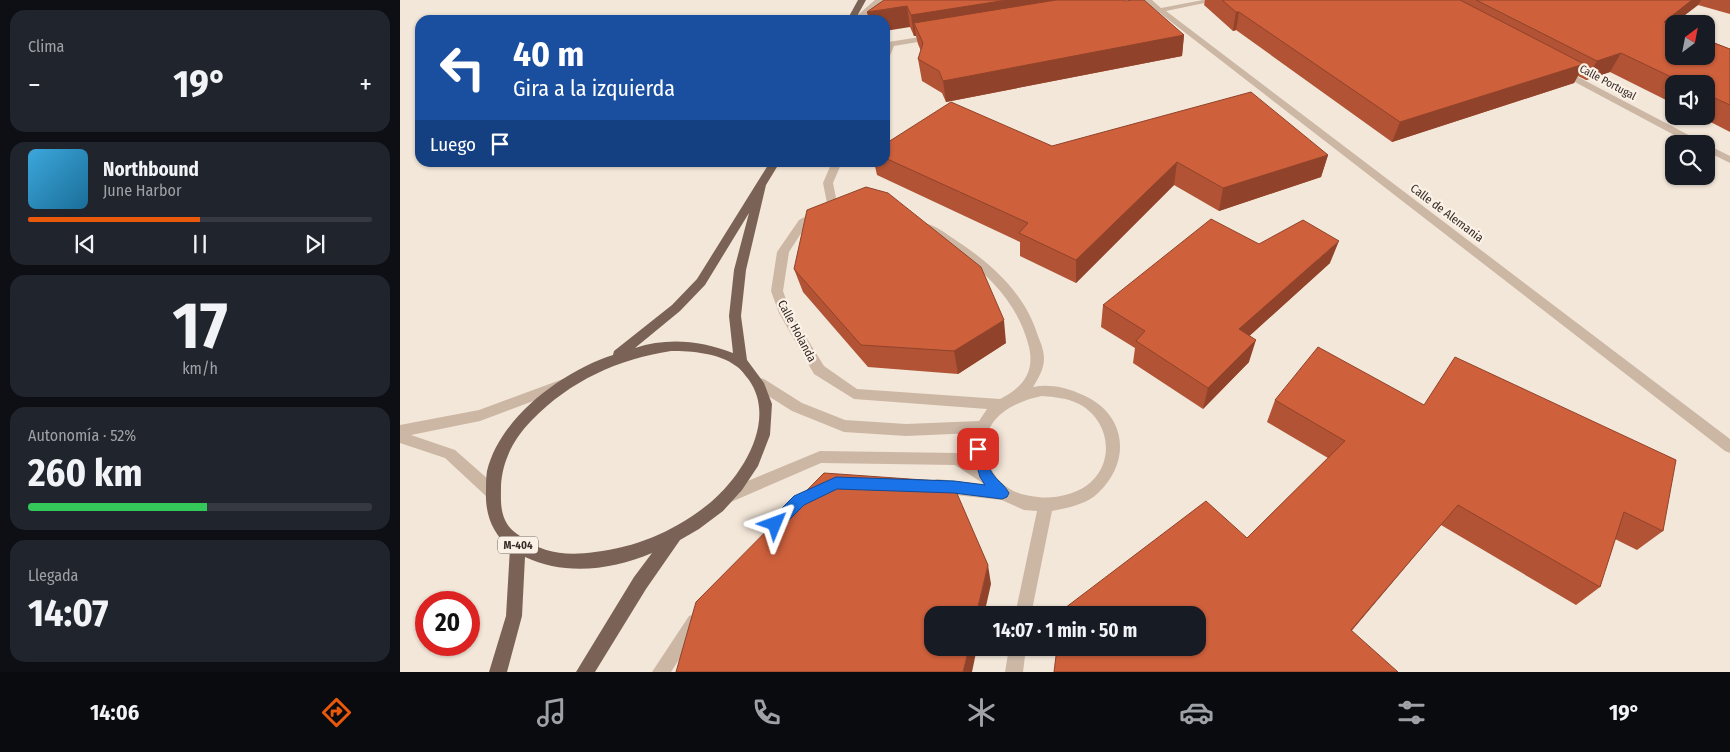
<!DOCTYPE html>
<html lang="es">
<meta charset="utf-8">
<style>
body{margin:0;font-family:"Fira Sans Condensed",sans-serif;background:#20242c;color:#f1f3f6;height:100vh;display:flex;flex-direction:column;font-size:19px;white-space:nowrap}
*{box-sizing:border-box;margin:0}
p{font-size:16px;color:#9ea1a6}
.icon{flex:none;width:28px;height:28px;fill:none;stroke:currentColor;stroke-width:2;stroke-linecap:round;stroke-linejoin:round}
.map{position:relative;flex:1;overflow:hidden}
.drawer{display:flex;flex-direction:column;gap:10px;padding:10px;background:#0d0f14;width:400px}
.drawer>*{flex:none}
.hud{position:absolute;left:15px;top:15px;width:475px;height:152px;border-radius:15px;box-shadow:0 1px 4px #0004;background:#1a4fa0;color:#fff;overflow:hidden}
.needle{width:32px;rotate:32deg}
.tools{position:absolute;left:1265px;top:15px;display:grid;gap:10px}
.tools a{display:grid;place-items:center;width:50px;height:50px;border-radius:10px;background:#171b24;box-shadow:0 1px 4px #0004;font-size:25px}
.speed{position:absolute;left:15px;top:591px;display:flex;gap:10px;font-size:25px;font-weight:700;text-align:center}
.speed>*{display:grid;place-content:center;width:65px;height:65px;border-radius:50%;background:#171b24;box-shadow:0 1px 4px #0004;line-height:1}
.speed .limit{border:8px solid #d22;background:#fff;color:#111}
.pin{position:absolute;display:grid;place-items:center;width:42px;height:42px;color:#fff;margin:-21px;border-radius:10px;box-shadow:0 2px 8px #0006}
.me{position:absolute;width:55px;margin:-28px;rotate:46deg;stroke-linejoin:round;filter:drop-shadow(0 0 4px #0008)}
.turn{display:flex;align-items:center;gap:18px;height:105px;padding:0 15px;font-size:22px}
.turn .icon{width:65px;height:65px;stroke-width:2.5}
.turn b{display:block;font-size:35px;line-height:42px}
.then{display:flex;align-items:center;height:48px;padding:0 15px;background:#0003;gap:10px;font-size:19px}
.big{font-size:38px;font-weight:700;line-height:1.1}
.drawer .tile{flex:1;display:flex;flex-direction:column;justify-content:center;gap:8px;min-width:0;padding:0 18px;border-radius:15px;background:#20242c}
.drawer .dial{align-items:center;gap:0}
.dial b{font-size:65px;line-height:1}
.song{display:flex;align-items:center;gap:15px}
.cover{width:60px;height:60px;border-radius:8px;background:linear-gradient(135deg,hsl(200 70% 55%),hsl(200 70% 35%))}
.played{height:5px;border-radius:2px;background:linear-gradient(90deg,#ea580c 50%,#363941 50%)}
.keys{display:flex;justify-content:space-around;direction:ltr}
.heat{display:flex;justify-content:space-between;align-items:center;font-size:28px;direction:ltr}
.charge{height:8px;border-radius:4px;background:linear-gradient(90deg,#34c759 52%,#363941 0)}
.trip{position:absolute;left:524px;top:606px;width:282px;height:50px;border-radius:15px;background:#171b24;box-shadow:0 1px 4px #0004;font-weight:700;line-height:50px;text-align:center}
.dock{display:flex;height:80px;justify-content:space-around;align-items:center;background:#090b0e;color:#9ea1a6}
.dock .icon{width:35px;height:35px}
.dock .current{color:#ea580c}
.dock b{font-size:22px;color:#f1f3f6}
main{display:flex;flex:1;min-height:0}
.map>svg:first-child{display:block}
</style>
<main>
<section class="drawer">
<div class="tile"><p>Clima</p>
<div class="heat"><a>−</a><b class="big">19°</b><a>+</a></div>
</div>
<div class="tile">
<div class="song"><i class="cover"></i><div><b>Northbound</b><p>June Harbor</p></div></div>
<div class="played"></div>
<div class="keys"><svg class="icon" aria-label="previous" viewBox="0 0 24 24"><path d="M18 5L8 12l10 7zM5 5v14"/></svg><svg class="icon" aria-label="pause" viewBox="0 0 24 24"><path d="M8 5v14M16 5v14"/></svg><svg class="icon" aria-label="next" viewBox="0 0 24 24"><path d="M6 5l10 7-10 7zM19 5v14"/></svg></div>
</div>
<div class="tile dial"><b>17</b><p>km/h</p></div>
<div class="tile"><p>Autonomía · 52%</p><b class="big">260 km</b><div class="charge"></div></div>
<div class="tile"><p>Llegada</p><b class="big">14:07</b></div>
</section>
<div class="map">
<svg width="1330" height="672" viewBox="0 0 1330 672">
<rect width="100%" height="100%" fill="#f3e7d9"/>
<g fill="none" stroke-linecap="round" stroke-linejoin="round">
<path fill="#ccb7a5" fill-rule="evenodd" d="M475 0H483L461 20H452Z
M537 479 602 486 607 488 609 493 607 498 602 500 537 493 532 491 530 486 532 481Z
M295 614 301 616 303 622 271 672H252L289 616Z"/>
<path fill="#ccb7a5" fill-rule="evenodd" d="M743 0H752L761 8 803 0H819L766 11 1330 439V453L1325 451Z
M533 35H536V39L494 46 489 58 485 60V49L488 42Z
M1161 68 1302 142 1304 144H1291L1158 73 1157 71Z
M1306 144 1330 156V163L1306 151Z
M432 162H442L433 183 437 203 432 206 427 203 423 183Z
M419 209 424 212 423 214 407 224 389 252 383 291 391 313 424 366 457 389 600 399C622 388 635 373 629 347 615 290 568 257 520 228L519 226 524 223C535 225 545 233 554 239 591 263 625 293 638 336 641 343 644 351 644 359 644 369 638 379 633 387 649 384 664 387 678 393 725 410 734 459 698 493 687 504 668 508 652 511L631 615H615L637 511 624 510 597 498 581 482 555 465 421 463 331 502 326 504 321 502 318 497 321 492 420 451 557 453 575 462 571 449 575 433 506 436 444 432 392 411 354 387 352 383 354 379 359 378 364 379 402 403 445 420 506 424 579 421 587 409 454 399 414 374 379 313 371 291 377 252 399 220ZM642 396C655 397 667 398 679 404 711 421 716 465 686 486 672 495 654 499 638 497 624 496 611 492 601 482 593 474 591 469 588 459 577 421 611 402 642 396Z
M163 379 168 380 170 384 168 388 80 421 11 435 55 450 97 487 99 492 97 497 92 499 87 497 45 458 0 443V425L79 410Z
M609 648H626L623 672H605Z"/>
<path fill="#7a6356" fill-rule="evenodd" d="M458 0H466L455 20H447Z
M370 162H380L366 185 346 270 341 316 347 360 364 383 372 404 370 435 358 466 342 490 323 511 299 529 280 540 246 589 195 672H176L234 577 252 553C212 570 165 576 125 557L122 616 107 672H89L106 616 110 548C91 532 85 513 86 490 86 484 86 477 87 471 100 417 163 371 213 355L214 351 272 305 297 279ZM349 213 334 270 329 316 333 353C302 341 268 337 235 348L280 311 305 285ZM271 351C292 351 319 353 336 366 341 369 345 375 349 380 377 420 343 475 311 502 277 530 238 547 195 552 168 556 142 554 120 536 114 532 108 527 105 520 100 509 101 498 101 486 102 461 114 438 132 420 170 381 218 359 271 351Z"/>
</g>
<path fill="#b15334" d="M484 0 725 1 784 35 782 56 546 102 542 93 522 81 518 59 521 51 518 44 516 36H514L510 27 485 20H469L467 12Z
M805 0H1330V14L1298 5 1272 25 1330 49V132L1299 116H1306V84H1274V104L1210 72 1186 80 1178 76 1174 83 992 142 836 30 833 31 804 5Z
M485 144 652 146 928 155 921 177 819 211 774 185 676 283 620 256V242L477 175 474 162H485Z
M859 244 930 263 849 336V362L803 409 733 363 735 348 701 327 703 305Z
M394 269 606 343 558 374 468 367 403 292Z
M875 400 1024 405 1263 531 1237 550 1215 539 1200 587 1176 605 1041 525 847 538 928 458 867 422Z"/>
<path fill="#90432a" d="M607 0H716L514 23 516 36H514L511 15Z
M1292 0H1301L1298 5 1252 40 1264 22Z
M507 6 510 27 485 31V20H469L467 12Z
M836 12H839L836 30 833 31Z
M784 35 782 56 546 102 543 81Z
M1221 53 1210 72 1186 80 1197 61Z
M1184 64 1174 83 992 142 1000 122Z
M928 155 921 177 819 211 823 188Z
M777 162 774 185 676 283V260Z
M939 241 930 263 833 351 839 329Z
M604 320 606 343 558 374 554 351Z
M856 340 849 362 803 409 808 388Z
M1058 505 1041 525 938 647 951 630Z
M588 565 591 584 584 615H576Z
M569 648H577L572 672H563Z"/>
<path fill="#ce603c" stroke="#90432a" d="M484 0H607L511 15 507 6 467 12Z
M656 0H725V1L733 0H744L784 35 543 81 539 71 518 59 523 43 514 23Z
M822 0H1060L1184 64 1000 122 839 12H836Z
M1076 0H1292L1264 22 1274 26V56H1306V40L1330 49V105L1306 94V84H1286L1221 53 1197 61Z
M851 92 928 155 823 188 777 162 676 260 619 233 628 223 485 158V144L551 102 652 146Z
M466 187 488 193 581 267 604 320 554 351 461 345 394 269 407 210Z
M811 219 859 244 903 220 939 241 839 329 856 340 808 388 736 341 745 331 703 305Z
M918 347 1024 405 1055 357 1276 460 1263 531 1224 512 1200 587 1058 505 951 630 998 672H654L657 648H798V615H661V611L806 501 847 538 945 441 875 400Z
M424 473 552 482 588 565 576 615H532V648H569L563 672H276L296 602Z"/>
<path fill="#1a73e8" stroke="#114b97" d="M578 444 583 445C587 454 587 465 592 473 597 481 605 485 609 493L607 497 602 499 554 493 437 489 404 505 380 529 375 531 370 529 368 524 370 520 394 496 436 477 554 481 585 485 580 477 572 449 573 445Z"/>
<g text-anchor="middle" stroke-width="4.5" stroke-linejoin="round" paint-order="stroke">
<g font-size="11" fill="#372c27" stroke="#fbf1e6">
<text transform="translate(1208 82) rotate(28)" y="4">Calle Portugal</text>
</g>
<rect fill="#fbf1e6" stroke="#726760" stroke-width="1" x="98" y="536.5" width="40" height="17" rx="4"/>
<g font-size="11" font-weight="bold" fill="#372c27">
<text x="118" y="549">M-404</text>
</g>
<g font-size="12" fill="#372c27" stroke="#fbf1e6">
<text transform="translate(1047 213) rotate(37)" y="4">Calle de Alemania</text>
<text transform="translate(397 331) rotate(62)" y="4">Calle Holanda</text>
</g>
</g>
</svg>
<div class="tools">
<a><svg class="needle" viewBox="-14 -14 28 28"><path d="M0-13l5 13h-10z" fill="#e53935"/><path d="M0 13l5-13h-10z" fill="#9ea1a6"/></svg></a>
<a><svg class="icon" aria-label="sound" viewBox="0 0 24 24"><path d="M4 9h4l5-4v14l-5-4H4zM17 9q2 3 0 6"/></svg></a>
<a><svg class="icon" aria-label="search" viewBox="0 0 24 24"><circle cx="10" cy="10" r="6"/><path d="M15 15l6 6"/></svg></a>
</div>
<div class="speed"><div class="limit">20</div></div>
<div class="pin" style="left:578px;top:449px;background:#d93025"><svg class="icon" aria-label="arrive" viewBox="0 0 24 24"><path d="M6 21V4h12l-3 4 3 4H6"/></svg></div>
<svg class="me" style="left:375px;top:524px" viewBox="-20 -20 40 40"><path d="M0-17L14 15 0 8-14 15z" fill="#1a73e8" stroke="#fff" stroke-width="4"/></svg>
<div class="trip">14:07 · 1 min · 50 m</div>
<div class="hud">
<div class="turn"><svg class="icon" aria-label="left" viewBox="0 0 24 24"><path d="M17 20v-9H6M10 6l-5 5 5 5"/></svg><div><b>40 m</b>Gira a la izquierda</div></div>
<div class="then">Luego<svg class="icon" aria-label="arrive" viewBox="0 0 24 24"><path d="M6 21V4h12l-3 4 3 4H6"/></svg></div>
</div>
</div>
</main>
<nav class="dock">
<b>14:06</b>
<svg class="icon current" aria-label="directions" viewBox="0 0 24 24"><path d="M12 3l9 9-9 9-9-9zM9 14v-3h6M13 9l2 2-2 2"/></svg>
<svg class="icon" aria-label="music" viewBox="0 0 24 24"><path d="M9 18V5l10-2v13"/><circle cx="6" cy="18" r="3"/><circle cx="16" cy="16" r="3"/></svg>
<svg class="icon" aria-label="phone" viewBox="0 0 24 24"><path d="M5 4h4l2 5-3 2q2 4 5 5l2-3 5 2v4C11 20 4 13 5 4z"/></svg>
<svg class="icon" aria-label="climate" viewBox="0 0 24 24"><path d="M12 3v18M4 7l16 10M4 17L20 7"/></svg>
<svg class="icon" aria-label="car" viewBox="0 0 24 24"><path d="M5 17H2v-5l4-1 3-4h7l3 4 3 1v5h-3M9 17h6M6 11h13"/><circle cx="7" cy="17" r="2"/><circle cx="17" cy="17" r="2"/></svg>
<svg class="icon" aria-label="filters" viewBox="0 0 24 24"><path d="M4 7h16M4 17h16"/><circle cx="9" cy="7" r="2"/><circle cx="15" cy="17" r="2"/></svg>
<b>19°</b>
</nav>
